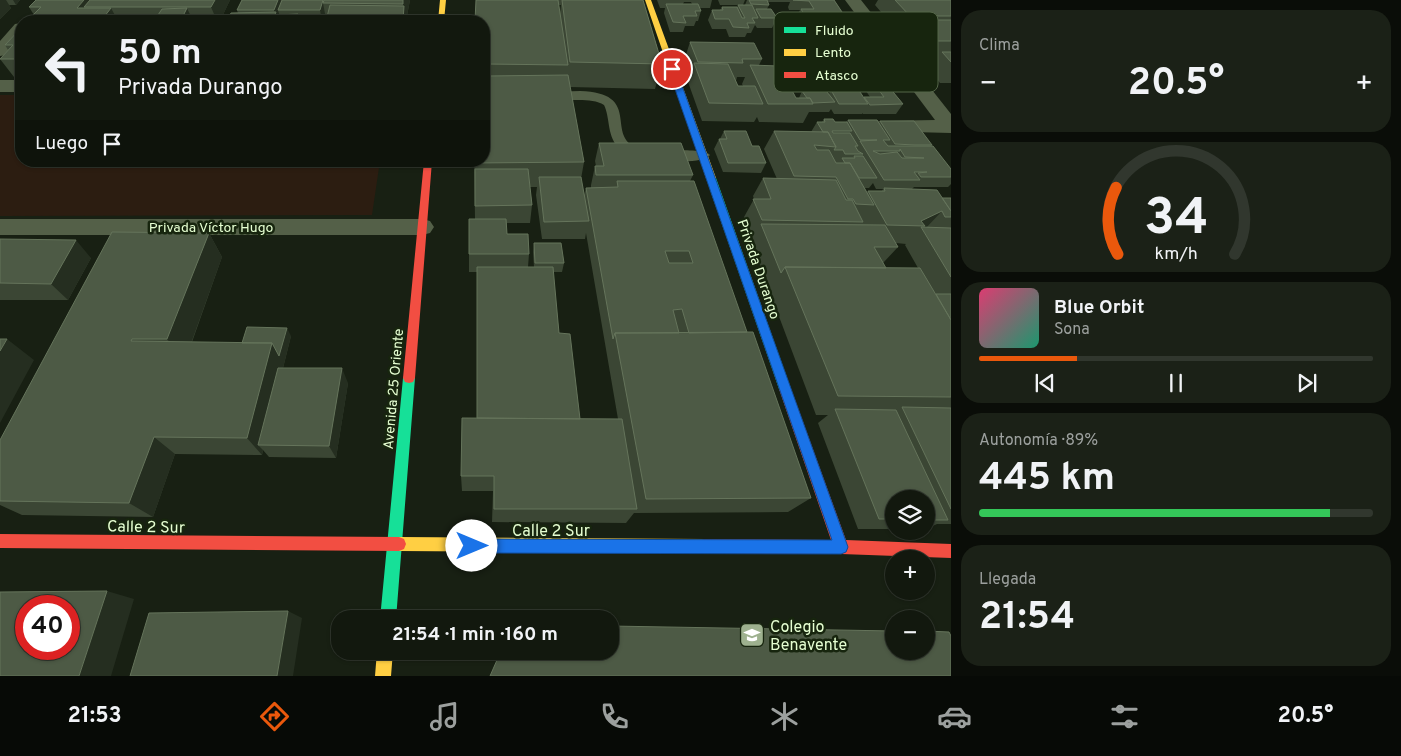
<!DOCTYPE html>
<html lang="es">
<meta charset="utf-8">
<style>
body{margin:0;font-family:Overpass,sans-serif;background:#1b2117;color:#f1f3f6;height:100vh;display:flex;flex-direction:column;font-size:19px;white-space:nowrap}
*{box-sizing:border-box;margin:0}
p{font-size:16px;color:#9ca09e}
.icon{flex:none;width:28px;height:28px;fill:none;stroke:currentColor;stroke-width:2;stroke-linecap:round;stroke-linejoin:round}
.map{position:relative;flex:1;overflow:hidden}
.details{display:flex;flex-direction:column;gap:10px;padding:10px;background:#0a0d08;width:450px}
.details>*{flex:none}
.banner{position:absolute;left:15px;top:15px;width:475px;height:152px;border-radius:20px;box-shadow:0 1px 4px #0004,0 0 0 1px #31372e;background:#12180e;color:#f1f3f6;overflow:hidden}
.tools{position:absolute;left:885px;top:490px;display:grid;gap:10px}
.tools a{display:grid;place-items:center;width:50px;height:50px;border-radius:50%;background:#12180e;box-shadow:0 1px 4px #0004,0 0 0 1px #31372e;font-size:25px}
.speed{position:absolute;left:15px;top:595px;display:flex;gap:10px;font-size:25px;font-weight:700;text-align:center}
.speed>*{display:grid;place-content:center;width:65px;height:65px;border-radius:50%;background:#12180e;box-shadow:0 1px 4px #0004,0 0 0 1px #31372e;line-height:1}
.speed .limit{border:8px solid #d22;background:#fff;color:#111}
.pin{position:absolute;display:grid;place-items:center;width:42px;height:42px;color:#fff;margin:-21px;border:2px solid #fff;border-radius:50%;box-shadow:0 1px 5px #0007}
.me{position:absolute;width:55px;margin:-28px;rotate:90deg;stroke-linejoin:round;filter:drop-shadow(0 0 4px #0008)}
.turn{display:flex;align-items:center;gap:18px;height:105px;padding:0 20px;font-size:22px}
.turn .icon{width:65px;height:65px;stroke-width:2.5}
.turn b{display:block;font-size:35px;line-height:42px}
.then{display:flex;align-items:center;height:48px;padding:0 20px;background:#0003;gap:10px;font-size:19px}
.big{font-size:38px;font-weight:700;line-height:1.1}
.details .widget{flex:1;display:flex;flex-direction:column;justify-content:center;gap:8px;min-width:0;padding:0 18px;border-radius:20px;background:#1b2117}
.details .dial{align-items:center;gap:0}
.dial svg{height:130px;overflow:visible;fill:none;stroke:#31372e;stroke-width:7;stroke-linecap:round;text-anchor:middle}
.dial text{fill:#f1f3f6;stroke:none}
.song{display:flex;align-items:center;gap:15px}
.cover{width:60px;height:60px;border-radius:8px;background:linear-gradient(135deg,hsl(340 70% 55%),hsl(160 70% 35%))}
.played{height:5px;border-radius:2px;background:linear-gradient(90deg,#ea580c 25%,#31372e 25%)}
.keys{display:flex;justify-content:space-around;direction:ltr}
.heat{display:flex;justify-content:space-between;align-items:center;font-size:28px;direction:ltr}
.charge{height:8px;border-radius:4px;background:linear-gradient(90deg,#34c759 89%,#31372e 0)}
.trip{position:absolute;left:331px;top:610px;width:288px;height:50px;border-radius:20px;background:#12180e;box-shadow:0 1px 4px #0004,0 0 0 1px #31372e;font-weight:700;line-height:50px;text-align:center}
.tabs{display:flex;height:80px;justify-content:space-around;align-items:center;background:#070a06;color:#9ca09e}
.tabs .icon{width:35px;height:35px}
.tabs .selected{color:#ea580c}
.tabs b{font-size:22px;color:#f1f3f6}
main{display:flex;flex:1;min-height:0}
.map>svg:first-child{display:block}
</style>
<main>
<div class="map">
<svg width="951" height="676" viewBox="0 0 951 676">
<rect width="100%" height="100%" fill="#182013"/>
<path fill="#2c1d11" d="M0 95H21V161H380L372 215 0 216Z"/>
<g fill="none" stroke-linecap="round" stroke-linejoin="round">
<path fill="#546048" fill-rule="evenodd" d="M580 91C642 93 606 133 635 147 650 154 703 146 710 155 701 168 627 159 617 146 607 134 610 117 604 105 587 94 551 106 542 96L548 92Z"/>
<path fill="#546048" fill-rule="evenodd" d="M845 0H861L951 114V133L873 131 870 127 873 123 880 121 935 120Z
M21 23V38L6 55 0 56V41L15 24Z
M0 80H21V92H0Z
M0 219H422L430 221 434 227 430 233 422 235H0Z"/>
<path fill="#16e098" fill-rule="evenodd" d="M711 175 716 178 791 389 789 393 785 394 781 393 779 389 706 178Z
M409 373 413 374 415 378 396 619H380L403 378 405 374Z"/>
<path fill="#ffcf43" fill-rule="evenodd" d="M440 0H446L444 21H438Z
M645 0H651L716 178 714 180H708L706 178Z
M399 537 704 539 709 541 711 546 709 551 704 553 399 551 394 549 392 544 394 539Z
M377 651H393L391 676H375Z"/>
<path fill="#f24e42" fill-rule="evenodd" d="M424 161H432L415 378 413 382 409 383 405 382 403 378Z
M785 384 789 385 791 389 846 540 951 544V558L841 554 704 553 699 551 697 546 699 541 704 539 831 540 779 389 781 385Z
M0 534 399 537 404 539 406 544 404 549 399 551 0 548Z"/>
</g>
<path fill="#3b4634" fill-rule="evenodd" d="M0 0H20L16 5H9L11 8 0 19Z
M230 0 220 21H27L34 15 29 7Z
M242 0H410L406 21H227L238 13 237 10Z
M476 0H643L662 64 655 89 570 87 584 162 581 179 584 195 586 188H591V185L595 166H596L595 161 599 143 693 175 690 181 747 332 811 498 788 512 634 513 626 523 492 522 493 491H462L461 476 477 418V272H469V254L475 219 474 161H484L487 111V89H484V21ZM558 5H561L560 13ZM530 187H537L536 195 542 239H585L586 233 618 419H580L559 333 553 272H562L564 263 534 243 533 252 534 267H528L529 254 507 234V223H530L532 205Z
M657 0H712L710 8H700L701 11 698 21H696L694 26H685L683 32H670L664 13 665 8H660ZM684 2H691L692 4H683Z
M718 0H745L743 5H745L747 0H834L844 15 843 16 859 32 857 36 871 51 866 60 875 75 869 85H856L857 88V89L864 98V97H870L866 91 872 81 903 104 896 114H863L862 113V114H834L831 109 829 112H809L803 123 759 122 757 117 754 122 702 121 688 82 690 76 684 61 690 42 762 59 759 65 796 98H799L802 91H813L815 87 829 94 831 90H841L847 81H848H834L828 72 826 77 806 76 804 72 809 62H811L812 59H786L783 52 787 43H823L825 40 824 39H814L813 38 811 42H801L791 27 800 10H789L788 7 790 2H768L769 5 767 9 777 18 772 28H757L755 25 751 33H747L745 37H729L726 29H712L708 20 712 10H720L722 7H737L738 5H720ZM737 77H745L742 84 743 86H738L736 81Z
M878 0H951V83H940L929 70 937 59H925L903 38 906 34H898L881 14 882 12H881L875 5Z
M21 28V77H14L0 59 8 50 5 45Z
M824 119 835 122H846L848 120 879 122 880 121 932 145 931 146 951 169V184L948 187H914L912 189 942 198H951V524H937L926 529V499H894V529H858L818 423 828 415H816L751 242 753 238H751L744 217 754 199 753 196 763 178 777 179 764 149 774 131 811 132 817 122H822ZM873 183 876 189H883L882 191H868L867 192 865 188H869ZM896 243 906 244 905 245 918 268H886L883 263 898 247Z
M724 131 752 146 766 163 761 173 723 172 714 149 719 139H720Z
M209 233 222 257 192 342 242 343 291 336 283 368 348 383 336 458 269 457 263 450 262 455 175 454 153 517 22 515 0 505V440Z
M0 239 91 258 68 300H0Z"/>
<path fill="#252e20" d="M0 0H6L11 8 0 19Z
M13 0H20L16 5Z
M84 0H108L84 7 92 20 77 8Z
M215 0H230L220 21H217L211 7Z
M278 0H290L278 10 281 21H272L275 13 274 10Z
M323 0H331L323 3 326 19 325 21H322L320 10Z
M403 0H410L406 21H403L404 13 403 4Z
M111 8 118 21H101Z
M187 8 193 21H183L182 18Z
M298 14 300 21H296Z
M942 211 925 229H922L925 226 921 221Z
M209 233 222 257 185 360 167 339Z
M76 240 91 258 68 300 51 284Z
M287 328 291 336 284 364 279 356Z
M7 339 34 360 0 423V351Z
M272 343 284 364 264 445H258L263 450 262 455 247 438Z
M342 368 348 383 336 458 329 446Z
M154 437 175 454 153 517 129 503Z
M107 591 134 599 111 676H79Z
M288 611 302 618 293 676H277Z"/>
<path fill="#4d5a45" stroke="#65745b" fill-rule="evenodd" d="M36 0H84L77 8H111L101 21H27L41 7H29Z
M90 0H215L211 7H84Z
M242 0H278L274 10H237Z
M282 0H323L320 10H278Z
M324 0H403V4L323 3Z
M476 0H558L568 65 484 64V21H475Z
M562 0H643L662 64 570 62Z
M749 0H767L769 5 751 4Z
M793 0H834L844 15 804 14 801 9H814L809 1Z
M895 0H951V16H910Z
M666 4H698L701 11H695L697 16H683L686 23 673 22Z
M330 5 404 6 403 21H326Z
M738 5H752L758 18H752L755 23H747L749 28 733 27 729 19H715L712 10H723L722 7H737L742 18H745Z
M187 8 182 18 183 21H154L162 9Z
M756 9H771L777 18H761Z
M276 12 272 21H227L231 13Z
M298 14 296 21H275L278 15Z
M915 20H951V41H937Z
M21 28V59H0L13 45H5Z
M690 42 754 43 762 59H742L743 63 698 62Z
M942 52H951V62Z
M694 63 728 64 738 86H755L763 104 709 103Z
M750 65 779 66 796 98H810L813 104H768Z
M568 75 584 162 475 163V161H484V111H489L487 76Z
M872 81H884L903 104 870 105 864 97H884Z
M815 87H823L835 102 813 103 810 98H807L802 91H817Z
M846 89H858L868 104H839L831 90H847Z
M824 119H833L835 122H847L852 131H832L833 133H850L858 146H855L858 151 863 154H845L843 150H834L836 147 828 132H823L817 122H825Z
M848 120H877L890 140H883L888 146H933L951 169V177H921L918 173 927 172H914L920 180H884L860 141 877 140H860ZM900 149 905 157 924 158H902L897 152 880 154 873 151H900Z
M880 121H914L932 145H915L895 144Z
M724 131H746L752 146H759L766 163H728L719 139H727Z
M774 131 828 132 836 147 814 145 817 150H829L836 163H850L874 205 856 204 853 199H848L836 177 794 176Z
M599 143H681L693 175H596L595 166H604Z
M854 156H863L877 178H859L850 163H845L842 158H855Z
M475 169H528L532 205 475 206Z
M539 177H581L589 221 544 222Z
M763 178 836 180 846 200H852L863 222 762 220 753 199H771Z
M617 181H694L747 332 689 333 682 309 673 310 679 333H615L613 339 586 188 618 187ZM665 251H689L693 263H669Z
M884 188 937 190 951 211V217H945L942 211 921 221 925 226 887 225 868 191H885Z
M942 198H951V211Z
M469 219H506L507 234H528L529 254H469Z
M761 224 885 225 898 247H874L886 268 785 267 781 273Z
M921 227 951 228V277Z
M112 232 209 233 167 339H132L131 341 272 343 247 438 154 437 129 503 0 501V440Z
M0 239 76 240 51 284 0 283Z
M534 243H561L564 263H535Z
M477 267H553L559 333 570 334 580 419 477 418Z
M785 267 920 268 951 320V397L838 396Z
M936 294H951V320Z
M247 327 287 328 279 356 272 343H242Z
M753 332 811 498 646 499 615 333Z
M0 339H7L0 351Z
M278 368H342L329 446 258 445Z
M902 407 951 408V509Z
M835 409 896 410 948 520H926V499H894V519H879Z
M462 418 622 419 637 509H494V476H461Z
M107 591 79 676H0V592ZM26 606H69V649H26Z
M288 611 277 676H130L149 613Z
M610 626 894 631V651H926V631L949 632 951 636V676H490L501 651H610Z"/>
<path fill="#1a73e8" stroke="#114b97" d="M672 66 676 69 848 547 846 552 841 554 472 553 467 551 464 546 467 541 472 539 832 540 668 69Z"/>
<defs>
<symbol id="university-square" viewBox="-11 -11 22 22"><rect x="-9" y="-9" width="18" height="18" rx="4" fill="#9eb18f" stroke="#17250e"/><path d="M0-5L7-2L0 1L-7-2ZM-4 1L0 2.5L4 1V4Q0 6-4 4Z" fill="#fff"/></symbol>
</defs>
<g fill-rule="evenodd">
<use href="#university-square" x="738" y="621" width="28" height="28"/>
</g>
<g text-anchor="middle" stroke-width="5" stroke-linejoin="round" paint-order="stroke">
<g font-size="14" fill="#e6ffd2" stroke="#17250e">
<text x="211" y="232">Privada Víctor Hugo</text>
<text transform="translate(759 269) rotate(71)" y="5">Privada Durango</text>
<text transform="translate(393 389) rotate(-85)" y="5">Avenida 25 Oriente</text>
</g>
<g font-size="16" fill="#e6ffd2" stroke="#17250e">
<text transform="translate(146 526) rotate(1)" y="6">Calle 2 Sur</text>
<text x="551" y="536">Calle 2 Sur</text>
</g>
<g font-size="16" fill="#e6ffd2" stroke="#17250e" text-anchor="start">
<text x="770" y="632">Colegio<tspan x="770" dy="18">Benavente</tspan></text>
</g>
</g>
<rect x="774" y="12" width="164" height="80" rx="8" fill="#17250e" stroke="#556649" stroke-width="1"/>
<rect x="784" y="27" width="22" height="6" fill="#16e098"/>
<rect x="784" y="49" width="22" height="7" fill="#ffcf43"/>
<rect x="784" y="72" width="22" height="6" fill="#f24e42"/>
<g font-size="14" fill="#e6ffd2">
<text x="815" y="35">Fluido</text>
<text x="815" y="57">Lento</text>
<text x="815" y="80">Atasco</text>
</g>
</svg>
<div class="tools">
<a><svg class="icon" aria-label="layers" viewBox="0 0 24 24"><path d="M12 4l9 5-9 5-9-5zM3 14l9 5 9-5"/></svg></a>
<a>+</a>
<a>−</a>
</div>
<div class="speed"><div class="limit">40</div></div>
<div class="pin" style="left:672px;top:69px;background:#d93025"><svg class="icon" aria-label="arrive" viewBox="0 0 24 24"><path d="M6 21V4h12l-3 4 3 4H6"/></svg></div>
<svg class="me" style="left:472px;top:546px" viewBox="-20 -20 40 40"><circle r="19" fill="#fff"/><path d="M0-13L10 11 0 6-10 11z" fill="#1a73e8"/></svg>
<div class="trip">21:54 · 1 min · 160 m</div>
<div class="banner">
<div class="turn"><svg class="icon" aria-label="left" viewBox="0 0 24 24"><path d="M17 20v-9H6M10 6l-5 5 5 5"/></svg><div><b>50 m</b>Privada Durango</div></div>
<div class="then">Luego<svg class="icon" aria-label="arrive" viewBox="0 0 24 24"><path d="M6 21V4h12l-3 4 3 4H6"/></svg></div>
</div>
</div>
<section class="details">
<div class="widget"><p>Clima</p>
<div class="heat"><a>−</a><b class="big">20.5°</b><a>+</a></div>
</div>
<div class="widget dial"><svg viewBox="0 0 100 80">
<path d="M14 69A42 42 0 1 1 86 69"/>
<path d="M14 69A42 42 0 0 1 13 28" stroke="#ea580c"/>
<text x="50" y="56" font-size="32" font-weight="700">34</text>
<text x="50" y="72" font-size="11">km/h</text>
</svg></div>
<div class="widget">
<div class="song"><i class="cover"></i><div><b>Blue Orbit</b><p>Sona</p></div></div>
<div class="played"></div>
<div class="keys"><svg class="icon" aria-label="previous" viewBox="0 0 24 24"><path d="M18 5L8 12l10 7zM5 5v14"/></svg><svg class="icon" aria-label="pause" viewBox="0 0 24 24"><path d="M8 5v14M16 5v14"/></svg><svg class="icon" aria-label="next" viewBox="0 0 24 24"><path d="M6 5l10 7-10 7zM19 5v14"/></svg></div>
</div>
<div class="widget"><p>Autonomía · 89%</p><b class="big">445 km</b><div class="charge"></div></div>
<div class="widget"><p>Llegada</p><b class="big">21:54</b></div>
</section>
</main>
<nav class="tabs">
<b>21:53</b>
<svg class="icon selected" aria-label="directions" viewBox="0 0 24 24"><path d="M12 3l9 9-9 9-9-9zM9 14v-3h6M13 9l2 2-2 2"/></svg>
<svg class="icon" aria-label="music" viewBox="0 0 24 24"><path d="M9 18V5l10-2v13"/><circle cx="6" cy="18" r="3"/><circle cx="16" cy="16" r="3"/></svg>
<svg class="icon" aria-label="phone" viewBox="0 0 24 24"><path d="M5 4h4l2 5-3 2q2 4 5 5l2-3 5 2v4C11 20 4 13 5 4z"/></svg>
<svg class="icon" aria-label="climate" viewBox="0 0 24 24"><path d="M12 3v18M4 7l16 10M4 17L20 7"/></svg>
<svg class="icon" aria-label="car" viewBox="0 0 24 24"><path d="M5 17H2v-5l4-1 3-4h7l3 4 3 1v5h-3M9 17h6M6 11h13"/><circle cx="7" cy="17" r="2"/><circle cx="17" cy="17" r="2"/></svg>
<svg class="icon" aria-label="filters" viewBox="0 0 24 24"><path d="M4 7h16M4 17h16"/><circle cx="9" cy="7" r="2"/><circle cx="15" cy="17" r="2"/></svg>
<b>20.5°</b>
</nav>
